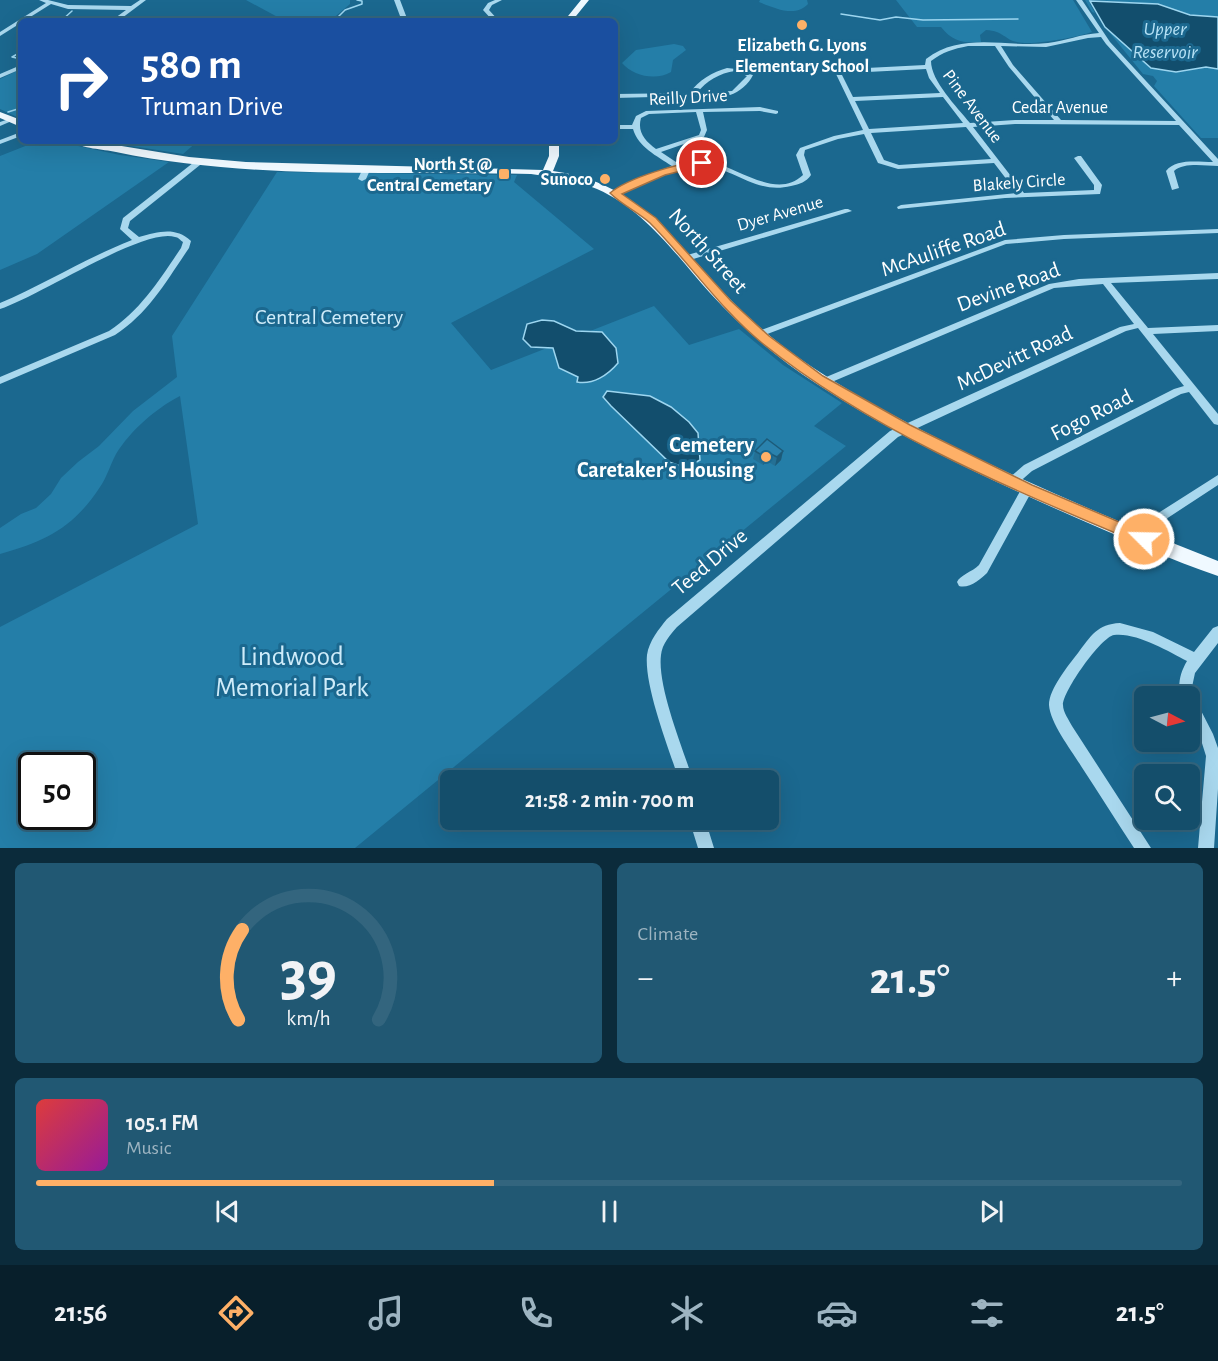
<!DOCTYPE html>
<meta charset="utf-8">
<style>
body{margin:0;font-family:"Alegreya Sans",sans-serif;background:#215873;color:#f1f3f6;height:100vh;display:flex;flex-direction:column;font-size:22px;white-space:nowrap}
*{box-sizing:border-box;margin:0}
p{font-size:20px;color:#9db4c1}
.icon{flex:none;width:33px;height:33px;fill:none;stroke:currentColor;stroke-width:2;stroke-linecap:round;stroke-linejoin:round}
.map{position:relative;height:848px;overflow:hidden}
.details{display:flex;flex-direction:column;gap:15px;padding:15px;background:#0b2b3b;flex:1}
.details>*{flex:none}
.top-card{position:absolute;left:18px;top:18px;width:600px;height:126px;border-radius:9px;box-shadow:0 6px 24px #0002,0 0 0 2px #33657e;background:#1a4fa0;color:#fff;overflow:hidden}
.needle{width:39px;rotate:96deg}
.tools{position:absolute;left:1134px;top:686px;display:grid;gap:12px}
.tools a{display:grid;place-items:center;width:66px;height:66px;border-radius:9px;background:#144e6b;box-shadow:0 6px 24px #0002,0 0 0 2px #33657e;font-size:30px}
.speed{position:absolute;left:18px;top:752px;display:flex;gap:12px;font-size:30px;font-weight:700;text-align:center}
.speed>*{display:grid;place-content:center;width:78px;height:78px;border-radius:50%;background:#144e6b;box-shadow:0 6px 24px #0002,0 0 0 2px #33657e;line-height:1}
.speed .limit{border:3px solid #111;border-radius:9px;background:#fff;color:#111}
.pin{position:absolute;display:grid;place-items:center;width:51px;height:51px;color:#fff;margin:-26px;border:3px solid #fff;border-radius:50%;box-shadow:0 2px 6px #0007}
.me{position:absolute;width:66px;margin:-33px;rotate:293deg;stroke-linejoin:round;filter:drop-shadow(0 0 4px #0008)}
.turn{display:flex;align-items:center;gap:21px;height:126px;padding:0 24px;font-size:27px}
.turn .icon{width:78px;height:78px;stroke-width:2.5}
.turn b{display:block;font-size:42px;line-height:51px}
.big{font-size:45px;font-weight:600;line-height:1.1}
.details .card{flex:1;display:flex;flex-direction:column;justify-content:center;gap:9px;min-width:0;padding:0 21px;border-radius:9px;background:#215873}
.details .dial{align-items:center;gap:0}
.dial svg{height:156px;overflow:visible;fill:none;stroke:#33657e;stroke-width:7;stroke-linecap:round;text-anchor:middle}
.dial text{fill:#f1f3f6;stroke:none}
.song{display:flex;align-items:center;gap:18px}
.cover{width:72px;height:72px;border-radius:9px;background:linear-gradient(135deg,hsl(0 70% 55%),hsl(300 70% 35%))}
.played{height:6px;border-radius:3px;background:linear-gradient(90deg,#feb067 40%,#33657e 40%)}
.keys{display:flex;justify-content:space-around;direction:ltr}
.heat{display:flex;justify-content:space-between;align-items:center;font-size:33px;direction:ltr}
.details .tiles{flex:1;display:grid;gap:15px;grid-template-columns:1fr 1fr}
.card:last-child{grid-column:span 2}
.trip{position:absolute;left:440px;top:770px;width:339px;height:60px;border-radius:9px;background:#144e6b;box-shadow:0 6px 24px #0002,0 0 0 2px #33657e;font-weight:600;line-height:60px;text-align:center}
.dock{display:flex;height:96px;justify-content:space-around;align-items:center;background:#081f2b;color:#9db4c1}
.dock .icon{width:42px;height:42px}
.dock .on{color:#feb067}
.dock b{font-size:27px;color:#f1f3f6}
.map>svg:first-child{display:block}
</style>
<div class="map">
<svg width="1218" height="848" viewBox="0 0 1218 848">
<rect width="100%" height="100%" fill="#1b688f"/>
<path fill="#247ea8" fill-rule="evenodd" d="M246 0H350V4L330 21H285Z
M760 0H807L808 4C795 18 775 8 759 2Z
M896 0H1073L1092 32C1077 37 1033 46 1017 42 1005 40 1004 31 986 30L980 35 981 42C963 43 953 42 941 27H917Z
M1085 0H1218V17L1190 15 1158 4 1092 0 1090 4 1095 13 1092 12Z
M1105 27 1139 57 1218 67V138H1201L1154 86 1157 81 1153 76 1143 74Z
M674 44 683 46 686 50 673 60 671 72C656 81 633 76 622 63L636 50Z
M21 69V113L17 117 0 109V79Z
M38 141H55L120 155 169 162 37 254 0 270V156Z
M98 141H198L183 154Z
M277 172 517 175 514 182 594 249 451 323 491 370 654 306 689 345 739 329 783 365 842 403 814 426 846 446 355 848H0V627L198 524 180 396C155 409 131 430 116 454 110 465 107 477 100 487 73 528 46 541 0 554V528L21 514 36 508 51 494 61 478 78 462 99 446 133 411 177 377 172 336ZM32 765H82V816H32Z"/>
<path fill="#124e6d" stroke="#9dd6f0" stroke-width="1.5" d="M1090 1 1158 4 1190 15 1218 17V69L1206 67 1176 72 1151 68 1105 27Z
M542 320 554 321 576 331 602 332 616 348 618 363C608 375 593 385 577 382L578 377 559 368 553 348 531 347 523 339 527 324Z
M607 391 650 396 671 407 689 422 698 433 700 460 686 468 669 462 611 406 603 397Z"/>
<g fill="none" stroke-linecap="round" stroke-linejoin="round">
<path stroke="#9dd6f0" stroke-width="1.5" d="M841 14 880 20 896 17 923 20 1018 19
M61 21 72 11
M334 21 345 10 362 4V1L357 0
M21 52 12 57 21 59
M8 112 21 108"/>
<path fill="#a9d8ee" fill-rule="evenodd" d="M39 0H48L68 5 131 6 140 0H146L118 21H111L126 10 68 9 51 4 0 36V32L46 3Z
M394 0H400L408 21H402L401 19 370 21 358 20 361 18 400 16Z
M495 0H502L492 5 489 10 499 21H493L483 10 488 3Z
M1076 0H1082L1110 42 1218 159V166C1205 166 1184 162 1174 171L1179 188 1172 190 1166 171C1176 158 1198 162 1213 162L1179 125 1015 124 973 127 1024 193 1094 190V185L1074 158 1078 156H1081L1102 185 1100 194 1005 198 898 209 897 207 901 205 1017 193 994 163 898 169 878 163 864 134 838 139 805 150 804 155 811 175C806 182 800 184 791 186 754 195 733 166 699 165 674 164 641 183 618 195L611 193 642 177 672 166C657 156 638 147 633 129H615V125H632L636 116 646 111 760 107 778 111V113L776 114 760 111 703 112 707 130 704 137 661 152 679 164C690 161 700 160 711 162 739 168 777 200 803 175L796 155 800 148 834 136 863 130 836 74 837 73 847 69 925 65 926 59C963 31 1006 48 1048 43 1065 41 1081 34 1099 33ZM1101 37 1106 44 1176 121 1061 120 1013 65 1001 46 1046 47 1088 38ZM968 46H995L1009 67 1054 120H1015L970 123C957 107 931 81 931 61 943 52 953 49 968 46ZM926 69 929 78 940 93 853 97 842 75 848 73ZM943 97 963 123 869 129 855 101ZM696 112 701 130 699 135 656 149C645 141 637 132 641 118L649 114ZM966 127 991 159 899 165 884 160 871 133Z
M21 65V69L0 78V74Z
M727 68 745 70 753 75C749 84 739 92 730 95L615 98V94L690 93C698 80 713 72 727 68ZM735 71 747 76 732 91 697 93C706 81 720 73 735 71Z
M9 119 14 120 0 126V122Z
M21 132V136L0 144V140Z
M538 141H547L558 146 552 147Z
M198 159 205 161 130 221 128 228 139 237C158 232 175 226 191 241L189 248C167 280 149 313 115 335L0 384V377L109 331C141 310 160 279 181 248L183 242C180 240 178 237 175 237 144 227 38 297 0 309V303C45 284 86 258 132 240L120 229 123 218Z
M363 168 370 170 366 179 362 181 358 179Z
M845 209H848L852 211 690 260 687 261 683 258 684 256Z
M1218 229V233L1064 239 1006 244 762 336 759 337 754 334 756 332 1005 240 1064 235Z
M1218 273V279L1111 283 1148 328 1218 325V331L1153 334 1218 414V425L1214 424 1189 392 1181 394 1032 471 1016 485H1008L1006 482 1008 479 1024 465 1174 389 1184 386 1138 328 1126 331 898 437 677 627C670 635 662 644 661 655 657 686 683 749 693 780H679C669 749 644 686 647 655 649 641 659 629 667 619L890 431 1120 327 1134 324 1103 284 1054 288 827 384H819L818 382 819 380 1049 284 1079 279Z
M1218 475V485L1160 523 1155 529 1149 542 1145 544 1141 542 1139 539 1146 524 1152 517Z
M1027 485 1031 486 1033 489 987 573C981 579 969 589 959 586L957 582C960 575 972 572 979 565L1023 486Z
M1120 623 1153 632 1194 652 1213 628 1218 626V643L1195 673 1192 687 1194 697 1213 734 1218 748V789L1214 848H1198L1206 756 1201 740 1190 716V696H1180C1178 683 1180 673 1187 661 1168 651 1136 632 1114 635 1101 637 1063 691 1063 705 1063 712 1069 720 1072 726L1151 848H1134C1116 821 1099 793 1081 766 1072 751 1050 723 1049 705 1049 689 1068 666 1078 653 1091 636 1097 624 1120 623Z
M689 819H705L714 848H698Z"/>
<path fill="#f0f9ff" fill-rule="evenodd" d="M581 0H589L572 21H564Z
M0 112 21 120V127L0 118Z
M72 141H91L189 157 246 162 543 170 549 156V141H559V156L553 171C649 184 681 254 745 314 799 365 865 401 931 435 1024 483 1121 523 1218 561V576C1171 560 1125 539 1079 519 990 480 899 438 817 384 777 358 742 328 710 293 676 255 645 210 597 189 576 180 554 177 531 174 393 171 251 180 116 152 103 149 82 149 72 141Z"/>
</g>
<path fill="#247095" d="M755 451H783L781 460 775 466 767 461 763 465 753 459Z"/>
<path fill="#1d5b79" d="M783 451 781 460 775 466 777 457Z
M769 453 767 461 763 465 765 457Z"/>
<path fill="#2a82ad" stroke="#1d5b79" stroke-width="1.5" d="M767 439 783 451 777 457 769 453 765 457 755 451Z"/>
<path fill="#feb067" stroke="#a57243" stroke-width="1.5" d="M702 161 706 163 705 165 665 175 622 194 656 218 731 301 769 336 823 376 910 425 1032 485 1150 535 1152 539 1150 543 1144 545 1139 543C1009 488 873 432 762 343 719 308 689 262 650 223 638 212 622 205 610 193 628 178 678 163 702 161Z"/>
<g fill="#feb067" stroke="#1b688f" stroke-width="2">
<circle cx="802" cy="25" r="6"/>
<rect x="498" y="168" width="12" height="12" rx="3"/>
<circle cx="605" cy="179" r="6"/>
<circle cx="766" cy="457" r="6"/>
</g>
<g text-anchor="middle" stroke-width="6" stroke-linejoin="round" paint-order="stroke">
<g font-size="18" font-weight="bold" fill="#fff" stroke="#1b688f" text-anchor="end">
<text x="802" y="51" text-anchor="middle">Elizabeth G. Lyons<tspan x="802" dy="21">Elementary School</tspan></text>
<text x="492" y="170">North St @<tspan x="492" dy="21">Central Cemetary</tspan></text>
<text x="593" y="185">Sunoco</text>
</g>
<g font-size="18" fill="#fff" stroke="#1b688f">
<text transform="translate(688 97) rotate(-3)" y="6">Reilly Drive</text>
<text transform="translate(973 106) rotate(53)" y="6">Pine Avenue</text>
<text x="1060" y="113">Cedar Avenue</text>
<text transform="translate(1019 182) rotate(-4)" y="6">Blakely Circle</text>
<text transform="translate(780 213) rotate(-16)" y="6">Dyer Avenue</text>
</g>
<g font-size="20" font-style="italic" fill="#b5e1f5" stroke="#1b688f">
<text x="1165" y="35">Upper<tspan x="1165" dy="23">Reservoir</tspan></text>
</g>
<g font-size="22" fill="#fff" stroke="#1b688f">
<text transform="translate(943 248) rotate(-19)" y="8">McAuliffe Road</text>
<text transform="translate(709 250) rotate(48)" y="8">North Street</text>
<text transform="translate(1008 286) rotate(-20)" y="8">Devine Road</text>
<text transform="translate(1014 357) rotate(-25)" y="8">McDevitt Road</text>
<text transform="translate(1091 414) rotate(-27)" y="8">Fogo Road</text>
<text transform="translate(709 561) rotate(-40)" y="8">Teed Drive</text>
</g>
<g font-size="22" fill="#cfecfa" stroke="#1b688f">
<text x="329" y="324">Central Cemetery</text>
</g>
<g font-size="22" font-weight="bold" fill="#fff" stroke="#1b688f" text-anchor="end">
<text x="754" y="452">Cemetery<tspan x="754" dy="25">Caretaker's Housing</tspan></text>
</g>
<g font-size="27" fill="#cfecfa" stroke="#1b688f">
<text x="292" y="665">Lindwood<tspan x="292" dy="31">Memorial Park</tspan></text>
</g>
</g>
</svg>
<div class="tools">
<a><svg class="needle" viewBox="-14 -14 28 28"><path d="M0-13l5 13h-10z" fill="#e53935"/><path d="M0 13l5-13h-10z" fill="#9db4c1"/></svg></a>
<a><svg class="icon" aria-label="search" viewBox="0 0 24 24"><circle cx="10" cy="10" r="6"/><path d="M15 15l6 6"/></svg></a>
</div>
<div class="speed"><div class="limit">50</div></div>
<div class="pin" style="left:702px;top:163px;background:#d93025"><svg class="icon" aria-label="arrive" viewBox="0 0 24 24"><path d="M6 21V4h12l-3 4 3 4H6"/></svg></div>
<svg class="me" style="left:1144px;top:539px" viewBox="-20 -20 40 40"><circle r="17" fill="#feb067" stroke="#fff" stroke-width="3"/><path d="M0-11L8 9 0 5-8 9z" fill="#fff"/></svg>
<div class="trip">21:58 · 2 min · 700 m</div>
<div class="top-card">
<div class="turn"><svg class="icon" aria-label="right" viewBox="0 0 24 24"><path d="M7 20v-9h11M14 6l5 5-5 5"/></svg><div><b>580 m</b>Truman Drive</div></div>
</div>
</div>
<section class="details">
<div class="tiles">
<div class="card dial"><svg viewBox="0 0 100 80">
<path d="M14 69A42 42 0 1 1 86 69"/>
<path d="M14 69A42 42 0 0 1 16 23" stroke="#feb067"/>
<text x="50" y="56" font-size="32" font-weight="700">39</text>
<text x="50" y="72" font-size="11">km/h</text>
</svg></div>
<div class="card"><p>Climate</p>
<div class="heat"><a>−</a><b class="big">21.5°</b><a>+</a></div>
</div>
<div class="card">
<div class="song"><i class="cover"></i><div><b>105.1 FM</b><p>Music</p></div></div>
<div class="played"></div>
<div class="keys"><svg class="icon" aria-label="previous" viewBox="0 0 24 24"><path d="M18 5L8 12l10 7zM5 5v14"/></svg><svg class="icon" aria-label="pause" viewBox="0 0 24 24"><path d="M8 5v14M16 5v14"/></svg><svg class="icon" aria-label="next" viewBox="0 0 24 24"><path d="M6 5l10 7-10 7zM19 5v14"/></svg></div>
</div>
</div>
</section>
<nav class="dock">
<b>21:56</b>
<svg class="icon on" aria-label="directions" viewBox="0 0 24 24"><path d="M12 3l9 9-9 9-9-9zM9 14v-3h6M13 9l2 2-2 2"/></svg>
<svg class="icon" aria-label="music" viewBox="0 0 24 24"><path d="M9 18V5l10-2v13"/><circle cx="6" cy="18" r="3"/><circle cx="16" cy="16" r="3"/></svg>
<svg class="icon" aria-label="phone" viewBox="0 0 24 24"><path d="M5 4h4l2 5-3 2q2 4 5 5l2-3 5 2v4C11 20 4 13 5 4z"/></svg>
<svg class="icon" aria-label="climate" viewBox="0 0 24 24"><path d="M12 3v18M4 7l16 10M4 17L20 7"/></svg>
<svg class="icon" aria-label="car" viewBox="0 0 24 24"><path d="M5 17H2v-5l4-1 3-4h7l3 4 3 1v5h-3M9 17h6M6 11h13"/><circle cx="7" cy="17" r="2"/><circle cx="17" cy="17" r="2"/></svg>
<svg class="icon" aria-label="filters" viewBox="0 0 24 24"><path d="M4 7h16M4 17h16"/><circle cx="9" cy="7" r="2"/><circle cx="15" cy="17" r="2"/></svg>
<b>21.5°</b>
</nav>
